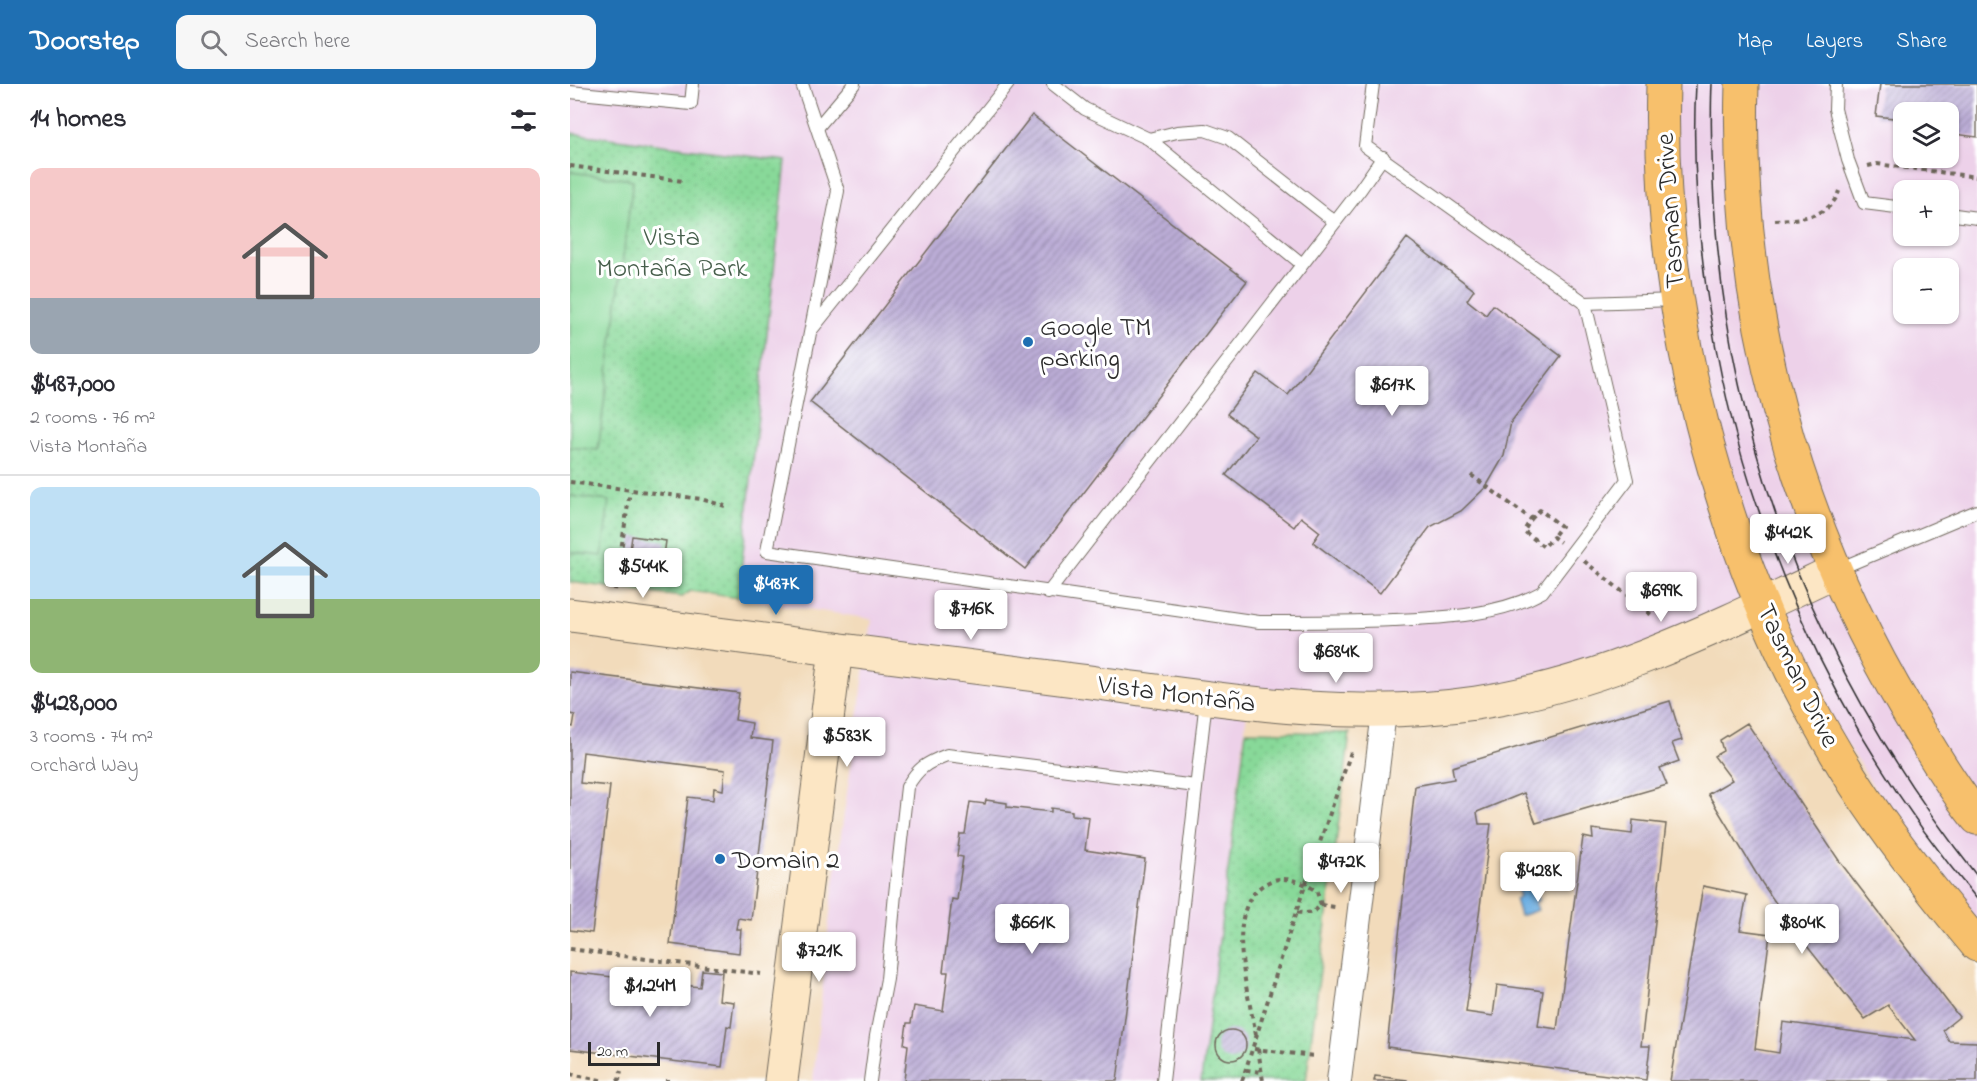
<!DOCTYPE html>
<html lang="en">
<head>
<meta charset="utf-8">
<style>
  :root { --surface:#fff; --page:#f7f7f7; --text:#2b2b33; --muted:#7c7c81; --line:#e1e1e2; --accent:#1f6fb2 }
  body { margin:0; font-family:"Indie Flower",sans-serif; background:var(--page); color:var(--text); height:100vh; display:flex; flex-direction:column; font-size:22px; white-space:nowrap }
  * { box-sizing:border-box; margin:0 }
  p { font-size:20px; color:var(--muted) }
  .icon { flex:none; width:33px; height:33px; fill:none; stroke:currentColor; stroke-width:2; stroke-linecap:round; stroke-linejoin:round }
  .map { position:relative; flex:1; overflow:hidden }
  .sheet { display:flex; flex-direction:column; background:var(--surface); width:570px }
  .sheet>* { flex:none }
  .tools { position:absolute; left:1323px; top:18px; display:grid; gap:12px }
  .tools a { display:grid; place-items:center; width:66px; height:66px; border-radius:12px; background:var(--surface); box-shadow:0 2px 4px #0004; font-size:30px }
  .scale { position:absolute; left:18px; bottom:15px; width:72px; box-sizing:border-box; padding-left:6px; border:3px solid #2b2b2b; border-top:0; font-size:16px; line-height:21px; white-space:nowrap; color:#2b2b2b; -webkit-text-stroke:4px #fff; paint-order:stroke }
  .price { position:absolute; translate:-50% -51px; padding:0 14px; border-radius:6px; background:#fff; color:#222; font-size:20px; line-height:39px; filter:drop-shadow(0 2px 3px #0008) }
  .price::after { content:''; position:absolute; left:50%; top:36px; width:18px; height:14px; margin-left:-9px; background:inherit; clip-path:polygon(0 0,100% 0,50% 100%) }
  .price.active { background:var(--accent); color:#fff }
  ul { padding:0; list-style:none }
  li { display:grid; align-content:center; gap:12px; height:318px; padding:0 30px }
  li+li { border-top:2px solid var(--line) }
  li span { display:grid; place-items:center; height:186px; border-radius:12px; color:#555 }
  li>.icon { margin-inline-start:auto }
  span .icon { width:108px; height:108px; fill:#fffc; stroke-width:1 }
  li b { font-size:26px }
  h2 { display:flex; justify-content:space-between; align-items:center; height:72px; padding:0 30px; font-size:26px }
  header { display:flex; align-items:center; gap:36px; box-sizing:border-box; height:84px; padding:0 30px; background:var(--accent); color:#fff }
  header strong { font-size:28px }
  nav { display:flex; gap:33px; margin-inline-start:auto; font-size:21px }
  .search { width:420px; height:54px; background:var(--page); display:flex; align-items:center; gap:15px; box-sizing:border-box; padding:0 21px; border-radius:12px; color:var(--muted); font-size:22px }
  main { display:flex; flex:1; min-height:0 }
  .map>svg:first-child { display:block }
  .built { fill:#edd1e9; fill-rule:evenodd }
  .park { fill:url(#park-dots); stroke:#5a8262; stroke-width:1.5 }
  .pitch { fill:#88d999; stroke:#5a8262; stroke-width:1.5 }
  .water { fill:#6dafe2; stroke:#4c6d86; stroke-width:1.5 }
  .building { fill:url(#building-hatch) }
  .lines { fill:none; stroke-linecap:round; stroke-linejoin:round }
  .lane-casing { stroke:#71695d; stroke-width:14 }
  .street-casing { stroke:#71695d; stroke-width:26 }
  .secondary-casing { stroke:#71695d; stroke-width:35 }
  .primary-casing { stroke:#71695d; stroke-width:35 }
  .path { stroke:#71695d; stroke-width:4; stroke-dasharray:4.5 4.5; stroke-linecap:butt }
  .lane { stroke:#fff; stroke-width:12 }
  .street { stroke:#fff; stroke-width:24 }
  .secondary { stroke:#fce6c4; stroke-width:33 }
  .primary { stroke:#f7c06c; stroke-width:33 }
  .tram { stroke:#2b2b2b; stroke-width:1.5 }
  .poi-dot { fill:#1f6fb2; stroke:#fff; stroke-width:2 }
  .labels { text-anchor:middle; stroke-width:6; stroke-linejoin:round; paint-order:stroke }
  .street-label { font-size:27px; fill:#2b2b2b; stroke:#fff }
  .park-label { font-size:27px; fill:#475f4c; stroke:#fff }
  .poi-label { font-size:27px; fill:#2b2b2b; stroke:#fff; text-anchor:start }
</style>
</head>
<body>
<header>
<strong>Doorstep</strong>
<div class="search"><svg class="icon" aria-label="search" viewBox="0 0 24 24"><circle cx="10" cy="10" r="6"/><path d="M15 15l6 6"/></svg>Search here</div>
<nav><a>Map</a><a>Layers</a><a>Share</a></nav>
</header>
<main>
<section class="sheet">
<h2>14 homes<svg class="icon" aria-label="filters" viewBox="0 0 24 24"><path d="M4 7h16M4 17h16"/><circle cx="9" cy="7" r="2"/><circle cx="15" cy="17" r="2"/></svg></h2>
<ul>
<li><span style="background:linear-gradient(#f6c9c9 70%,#9aa5b1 0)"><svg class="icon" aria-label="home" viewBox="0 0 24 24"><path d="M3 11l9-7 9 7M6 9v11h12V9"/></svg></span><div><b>$487,000</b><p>2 rooms · 76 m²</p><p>Vista Montaña</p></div></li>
<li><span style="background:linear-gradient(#bfe0f5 60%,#8fb573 0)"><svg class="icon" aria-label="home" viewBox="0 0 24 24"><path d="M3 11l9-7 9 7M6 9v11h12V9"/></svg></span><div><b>$428,000</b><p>3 rooms · 74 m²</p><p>Orchard Way</p></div></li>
</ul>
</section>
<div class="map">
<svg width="1407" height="997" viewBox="0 0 1407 997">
  <defs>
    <pattern id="park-dots" width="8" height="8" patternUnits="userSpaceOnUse" patternTransform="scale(1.5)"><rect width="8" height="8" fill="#88d999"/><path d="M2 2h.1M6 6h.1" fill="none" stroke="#76ba84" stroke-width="1.8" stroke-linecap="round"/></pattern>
    <pattern id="building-hatch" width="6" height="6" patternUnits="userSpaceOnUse" patternTransform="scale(1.5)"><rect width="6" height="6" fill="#bcadd7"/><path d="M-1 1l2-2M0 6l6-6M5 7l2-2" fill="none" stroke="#998daf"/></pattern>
  </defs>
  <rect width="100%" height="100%" fill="#fff"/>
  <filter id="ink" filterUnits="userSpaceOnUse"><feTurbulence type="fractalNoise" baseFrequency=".0167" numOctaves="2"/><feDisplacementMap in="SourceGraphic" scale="12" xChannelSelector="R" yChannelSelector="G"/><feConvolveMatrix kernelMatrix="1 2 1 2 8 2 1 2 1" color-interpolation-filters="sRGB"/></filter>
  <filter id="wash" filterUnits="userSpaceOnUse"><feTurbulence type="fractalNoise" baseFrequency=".008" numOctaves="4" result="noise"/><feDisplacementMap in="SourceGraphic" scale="24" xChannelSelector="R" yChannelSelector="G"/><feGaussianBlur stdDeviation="1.35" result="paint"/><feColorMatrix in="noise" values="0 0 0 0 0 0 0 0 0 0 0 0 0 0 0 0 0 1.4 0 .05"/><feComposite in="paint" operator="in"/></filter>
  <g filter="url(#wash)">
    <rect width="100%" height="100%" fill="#f2dbbb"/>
    <path class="built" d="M0,0H1407V859L1384,835L1193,522L927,616L678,620L631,997H243L261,820L302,535L168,514L216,78L0,49ZM1334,28H1378V74H1334ZM1334,106H1378V152H1334ZM1334,184H1378V230H1334Z"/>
    <g class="park">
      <polygon points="0,49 216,77 168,514 120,507 112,513 0,498"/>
      <polygon points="676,647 780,649 736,997 631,997"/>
    </g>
    <g class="pitch">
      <polygon points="0,88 63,96 28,366 0,363"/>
      <polygon points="0,412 39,417 32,472 0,468"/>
    </g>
    <polygon class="water" points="968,778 972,792 968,794 972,804 966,806 969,816 965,818 968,826 950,832 945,815 950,812 945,800 951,797 948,785"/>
    <g id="blocks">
      <g class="building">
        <polygon points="1310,0 1407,0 1407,53 1385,50 1386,42 1378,41 1378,28 1334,28 1334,42 1331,42 1332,35 1306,32"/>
        <polygon points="462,31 677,197 455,485 240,318"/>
        <polygon points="837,154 904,206 897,216 916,231 923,221 991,272 941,338 934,372 916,403 891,427 860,443 810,509 743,458 750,448 731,433 724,443 656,391 686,352 657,330 688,289 718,311"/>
        <polygon points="62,452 96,457 92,486 58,481"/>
        <polygon points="0,588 169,609 165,636 182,639 180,654 203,657 181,836 168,834 166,845 171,845 169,869 100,860 118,713 143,716 144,704 153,706 155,686 13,668 10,699 40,702 22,849 0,846 0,642 3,643 5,631 0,630"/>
        <polygon points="1100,617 1112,656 1102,659 1109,677 1090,684 1097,701 966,739 954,709 907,728 909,740 921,740 896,928 923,932 927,901 973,907 968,942 987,945 1013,753 1023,755 1022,745 1062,750 1063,736 1096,740 1071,962 1080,962 1076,996 817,963 845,702 884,695 882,683"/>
        <polygon points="1177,639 1270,778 1389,933 1373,946 1379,957 1407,958 1407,997 1100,997 1133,802 1177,811 1170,846 1200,850 1185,965 1209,969 1213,938 1345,956 1318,921 1295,935 1225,847 1192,799 1138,710 1162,696 1144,672 1153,667 1150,656"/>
        <polygon points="416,716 437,719 437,723 481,728 481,724 502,727 502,731 519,733 515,766 575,775 547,997 334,997 338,961 334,960 337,939 341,939 344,922 373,927 378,888 373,888 382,815 387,816 393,773 387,772 390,750 395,750 400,718 415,720"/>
        <polygon points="132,886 152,888 149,916 164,918 161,943 157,942 152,983 0,965 0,888 130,903"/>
        <circle cx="661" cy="961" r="15"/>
        <polygon points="805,992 837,996 837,997 804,997"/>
      </g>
    </g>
  </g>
  <g filter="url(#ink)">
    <use href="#blocks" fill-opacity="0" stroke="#71695d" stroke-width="1.5"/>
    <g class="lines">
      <g class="lane-casing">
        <g id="lane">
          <path d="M232,0L268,107L197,467L689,538C734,538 779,538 823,536C872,534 929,532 972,508L1057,396L1015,219"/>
          <polyline points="483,0 515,25 579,55 732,180"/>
          <polyline points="803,0 795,62 1015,219 1106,216"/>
          <polyline points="1266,0 1265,25 1278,76 1294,119 1334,124"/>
          <polyline points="0,8 121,20 123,0"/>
          <polyline points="247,44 284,0"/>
          <polyline points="579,55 607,48 635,46 658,54 765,138"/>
          <polyline points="1378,130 1407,134"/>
          <polyline points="243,244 438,0"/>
          <polyline points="1266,486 1407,427"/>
          <polyline points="478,509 790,106 813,73"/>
          <path d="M300,997L306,952L317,895L325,810L337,703C348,684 356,679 377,671L626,702"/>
          <polyline points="593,997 636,616"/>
        </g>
      </g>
      <g class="street-casing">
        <polyline id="street" points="769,997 814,628"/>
      </g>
      <g class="secondary-casing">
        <g id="secondary">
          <path d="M0,531C168,552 336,574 504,596C638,613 771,639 906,619C1034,600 1149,542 1265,487"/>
          <polyline points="211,997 266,565"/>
        </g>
      </g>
      <g class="primary-casing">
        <g id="primary">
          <path d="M1093,0C1086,236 1157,501 1285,700C1321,756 1364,810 1407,861"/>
          <path d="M1172,0C1165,224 1224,436 1338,628C1360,665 1381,701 1407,734"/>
        </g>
      </g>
      <g class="path">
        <polyline points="0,82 113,97"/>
        <polyline points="1298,82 1307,80 1407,93"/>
        <path d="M1205,136C1229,135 1260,134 1269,107"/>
        <polyline points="901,391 961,435 954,447 974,463 983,453 990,458"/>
        <polyline points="0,398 131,415 155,422"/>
        <polyline points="961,435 970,426 991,442 983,453"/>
        <polyline points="1014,477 1084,533"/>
        <polyline points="45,506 60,407"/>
        <polyline points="751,821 765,823"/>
        <polyline points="0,865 191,890"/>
        <path d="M686,951C679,910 648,814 704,796C716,792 737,799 747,808L751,821C743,830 737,830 726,828"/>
        <polyline points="684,965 744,972"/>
        <polyline points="688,965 693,997"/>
        <polyline points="676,986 692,988"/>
        <polyline points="0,990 35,997"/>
        <polyline points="97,995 97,997"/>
        <polyline points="47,997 49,996 51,987"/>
        <polyline points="672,997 726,828 781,668"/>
      </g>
      <use href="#lane" class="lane"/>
      <use href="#street" class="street"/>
      <use href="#secondary" class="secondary"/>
      <use href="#primary" class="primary"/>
      <g class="tram">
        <path d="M1126,0C1122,67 1127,136 1136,203C1167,428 1261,641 1407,815"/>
        <path d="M1142,0C1140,39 1142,79 1144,118C1159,371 1251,594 1407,792"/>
      </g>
    </g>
  </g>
  <g class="poi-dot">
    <circle cx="458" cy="258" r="6"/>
    <circle cx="150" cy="775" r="6"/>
  </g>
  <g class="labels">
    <g class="street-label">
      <text transform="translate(1099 127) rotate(-94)" y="9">Tasman Drive</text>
      <text transform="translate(1229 591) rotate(64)" y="9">Tasman Drive</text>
      <text transform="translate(607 609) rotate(7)" y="9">Vista Montaña</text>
    </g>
    <g class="park-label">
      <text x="102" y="161">Vista<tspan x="102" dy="31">Montaña Park</tspan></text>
    </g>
    <g class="poi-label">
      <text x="470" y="251">Google TM<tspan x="470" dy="31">parking</tspan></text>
      <text x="162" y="784">Domain 2</text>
    </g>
  </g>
</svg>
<div class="tools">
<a><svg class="icon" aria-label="layers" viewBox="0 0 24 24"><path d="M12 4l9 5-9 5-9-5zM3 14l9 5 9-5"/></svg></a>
<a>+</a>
<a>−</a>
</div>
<div class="scale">20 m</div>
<b class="price" style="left:822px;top:333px">$617K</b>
<b class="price" style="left:1218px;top:481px">$442K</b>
<b class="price" style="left:73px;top:515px">$544K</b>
<b class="price active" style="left:206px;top:532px">$487K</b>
<b class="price" style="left:1091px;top:539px">$699K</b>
<b class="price" style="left:401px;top:557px">$716K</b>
<b class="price" style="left:766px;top:600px">$684K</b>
<b class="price" style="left:277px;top:684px">$583K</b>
<b class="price" style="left:771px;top:810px">$472K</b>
<b class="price" style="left:968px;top:819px">$428K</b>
<b class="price" style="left:462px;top:871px">$661K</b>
<b class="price" style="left:1232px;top:871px">$804K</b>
<b class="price" style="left:249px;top:899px">$721K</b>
<b class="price" style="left:80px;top:934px">$1.24M</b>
</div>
</main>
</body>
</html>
